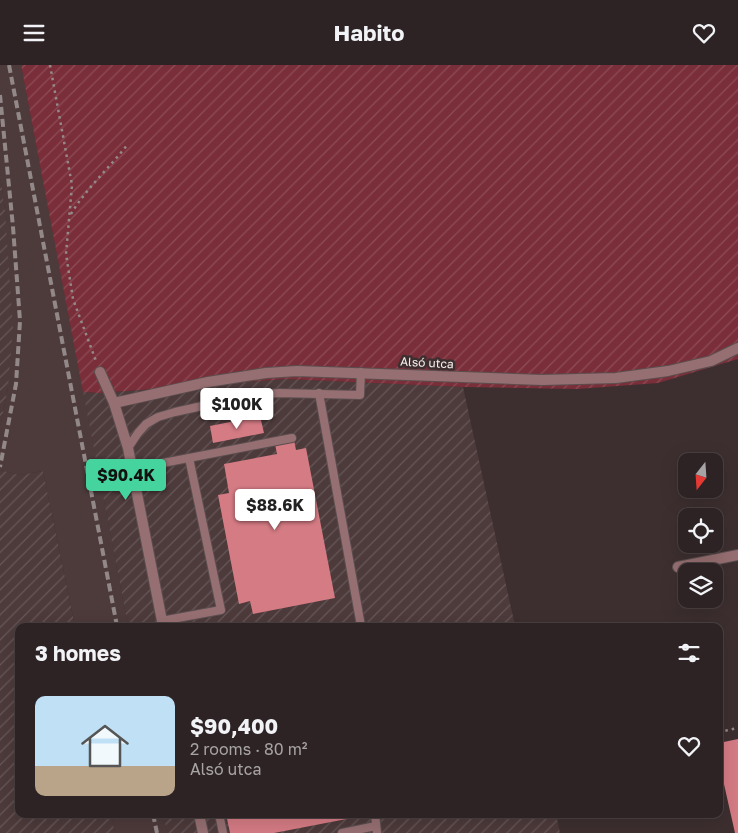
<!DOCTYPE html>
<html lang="en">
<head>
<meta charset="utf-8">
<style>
  :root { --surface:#2e2324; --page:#362b2c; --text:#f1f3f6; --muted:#a7a4a6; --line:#494041; --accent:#46d49e }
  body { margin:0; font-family:"Golos Text",sans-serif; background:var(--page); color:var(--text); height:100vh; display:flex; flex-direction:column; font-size:19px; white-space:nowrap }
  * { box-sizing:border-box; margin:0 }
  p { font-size:16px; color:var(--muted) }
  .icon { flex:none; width:28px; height:28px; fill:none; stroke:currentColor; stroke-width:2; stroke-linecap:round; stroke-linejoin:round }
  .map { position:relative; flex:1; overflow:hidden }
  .details { position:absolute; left:15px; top:558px; width:708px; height:195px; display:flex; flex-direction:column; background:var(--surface); border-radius:10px; box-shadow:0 5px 20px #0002,0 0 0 1px var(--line) }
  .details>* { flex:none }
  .needle { width:32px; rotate:197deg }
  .fabs { position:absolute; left:678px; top:388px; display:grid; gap:10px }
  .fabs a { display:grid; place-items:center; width:45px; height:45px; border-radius:10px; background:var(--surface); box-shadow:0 5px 20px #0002,0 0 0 1px var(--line); font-size:25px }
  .price { position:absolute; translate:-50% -42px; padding:0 11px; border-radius:5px; background:#fff; color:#222; font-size:16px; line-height:32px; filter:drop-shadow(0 1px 2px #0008) }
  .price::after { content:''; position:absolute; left:50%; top:30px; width:15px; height:11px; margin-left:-8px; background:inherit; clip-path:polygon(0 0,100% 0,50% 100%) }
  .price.current { background:var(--accent); color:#111 }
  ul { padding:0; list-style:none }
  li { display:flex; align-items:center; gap:15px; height:125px; padding:0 20px }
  li span { display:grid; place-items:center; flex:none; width:140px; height:100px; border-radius:10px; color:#555 }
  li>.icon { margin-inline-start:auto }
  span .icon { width:60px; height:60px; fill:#fffc; stroke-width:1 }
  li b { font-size:21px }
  h2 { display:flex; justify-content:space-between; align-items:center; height:60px; padding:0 20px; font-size:21px }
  header { display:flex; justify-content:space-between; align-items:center; height:65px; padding:0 20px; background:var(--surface); font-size:22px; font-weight:700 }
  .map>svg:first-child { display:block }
  .built { fill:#4d3a3b }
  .industrial { fill:url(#industrial-furrows) }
  .garden { fill:url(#garden-furrows) }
  .building { fill:#d57b84 }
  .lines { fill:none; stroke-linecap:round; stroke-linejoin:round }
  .lane-casing { stroke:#5b4e4e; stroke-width:10 }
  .street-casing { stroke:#5b4e4e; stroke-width:12 }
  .path { stroke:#958a8a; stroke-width:2.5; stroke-dasharray:2.5 4; stroke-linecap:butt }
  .lane { stroke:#966f72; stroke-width:8 }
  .street { stroke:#966f72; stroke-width:10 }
  .rail { stroke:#938888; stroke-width:4; stroke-dasharray:8 4; stroke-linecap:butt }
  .labels { text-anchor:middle; stroke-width:5; stroke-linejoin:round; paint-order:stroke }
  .street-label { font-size:12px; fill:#f7eeee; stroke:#3d2f30 }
</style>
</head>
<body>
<header><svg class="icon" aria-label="menu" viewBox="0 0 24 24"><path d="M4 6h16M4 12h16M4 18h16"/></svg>Habito<svg class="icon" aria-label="heart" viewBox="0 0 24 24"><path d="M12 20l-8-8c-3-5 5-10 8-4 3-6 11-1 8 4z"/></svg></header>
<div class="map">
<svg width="738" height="768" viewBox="0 0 738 768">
  <defs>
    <pattern id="industrial-furrows" width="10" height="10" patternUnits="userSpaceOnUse" patternTransform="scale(1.25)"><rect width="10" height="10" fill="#4d3a3b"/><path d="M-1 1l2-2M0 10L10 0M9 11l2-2" fill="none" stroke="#675758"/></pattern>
    <pattern id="garden-furrows" width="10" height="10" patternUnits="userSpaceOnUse" patternTransform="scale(1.25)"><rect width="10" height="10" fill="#7a2e39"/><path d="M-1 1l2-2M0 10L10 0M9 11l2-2" fill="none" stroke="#8e4d56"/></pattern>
  </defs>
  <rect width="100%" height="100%" fill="#3d2f30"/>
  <g class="built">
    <polygon points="0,0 21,0 128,561 75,561 43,406 20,410 0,405 0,363 8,322 5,146 0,110"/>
    <polygon points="111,749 163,749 167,768 115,768"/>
  </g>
  <g class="industrial">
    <polygon points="0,110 5,146 13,262 8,322 0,363"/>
    <polygon points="286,314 463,322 515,561 128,561 83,327 100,328"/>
    <polygon points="0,405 20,410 43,406 75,561 19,561 19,749 111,749 115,768 0,768"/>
    <polygon points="163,749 556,749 560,768 167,768"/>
  </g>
  <polygon class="garden" points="21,0 738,0 738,294 658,318 577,324 463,322 286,314 100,328 83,327"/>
  <g class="building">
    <polygon points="260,351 264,368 213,378 210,361"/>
    <polygon points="294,375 296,385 306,383 335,533 253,549 250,536 239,539 218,430 229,428 224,399 277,389 275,379"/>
    <polygon points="738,674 738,768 735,768 719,697 719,678"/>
    <polygon points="226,749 362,749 362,751 274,768 230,768"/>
  </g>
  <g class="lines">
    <g class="lane-casing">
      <g id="lane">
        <polyline points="319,328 361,561"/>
        <polyline points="128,383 138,368 146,359 158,352 175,347 252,330 279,328 360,330 361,307"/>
        <polyline points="132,404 292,373"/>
        <polyline points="161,556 221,545 189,393"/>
        <polyline points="219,749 223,768"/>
        <polyline points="375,749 377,768"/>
        <polyline points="342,768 376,761"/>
      </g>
    </g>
    <g class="street-casing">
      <g id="street">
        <polyline points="100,307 114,338 128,383 163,561"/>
        <polyline points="114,338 208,317 266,308 297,306 542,315 616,313 668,306 711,296 738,283"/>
        <polyline points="678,502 738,490"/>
        <polyline points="199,749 203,768"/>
      </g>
    </g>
    <g class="path">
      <polyline points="50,0 72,120 66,189 73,234 96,296"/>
      <path d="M71,149C85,125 110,102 128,79"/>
      <polyline points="719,667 738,663"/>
    </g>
    <use href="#lane" class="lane"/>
    <use href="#street" class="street"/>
    <g class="rail">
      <polyline points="9,0 117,561"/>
      <polyline points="0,30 13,162 20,256 16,319 0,402"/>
      <polyline points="153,749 157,768"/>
    </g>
  </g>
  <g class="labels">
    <g class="street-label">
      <text transform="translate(427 298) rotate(3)" y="4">Alsó utca</text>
    </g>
  </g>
</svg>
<div class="fabs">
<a><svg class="needle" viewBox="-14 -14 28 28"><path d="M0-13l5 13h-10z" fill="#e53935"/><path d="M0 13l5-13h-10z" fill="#a7a4a6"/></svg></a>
<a><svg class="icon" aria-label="locate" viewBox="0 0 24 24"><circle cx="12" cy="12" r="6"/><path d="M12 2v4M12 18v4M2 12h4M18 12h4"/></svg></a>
<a><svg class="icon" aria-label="layers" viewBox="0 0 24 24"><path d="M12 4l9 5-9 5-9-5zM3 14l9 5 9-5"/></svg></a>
</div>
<b class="price" style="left:237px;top:365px">$100K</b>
<b class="price current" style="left:126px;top:436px">$90.4K</b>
<b class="price" style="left:275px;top:466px">$88.6K</b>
<section class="details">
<h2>3 homes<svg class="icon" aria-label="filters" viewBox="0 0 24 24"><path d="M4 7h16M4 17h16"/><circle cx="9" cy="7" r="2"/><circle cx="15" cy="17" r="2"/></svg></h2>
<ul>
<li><span style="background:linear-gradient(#bfe0f5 70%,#b9a48a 0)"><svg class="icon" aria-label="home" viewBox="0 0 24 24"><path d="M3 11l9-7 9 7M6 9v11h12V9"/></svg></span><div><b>$90,400</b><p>2 rooms · 80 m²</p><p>Alsó utca</p></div><svg class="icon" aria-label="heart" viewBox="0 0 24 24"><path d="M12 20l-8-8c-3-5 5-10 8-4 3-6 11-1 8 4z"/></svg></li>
</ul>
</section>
</div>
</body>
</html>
